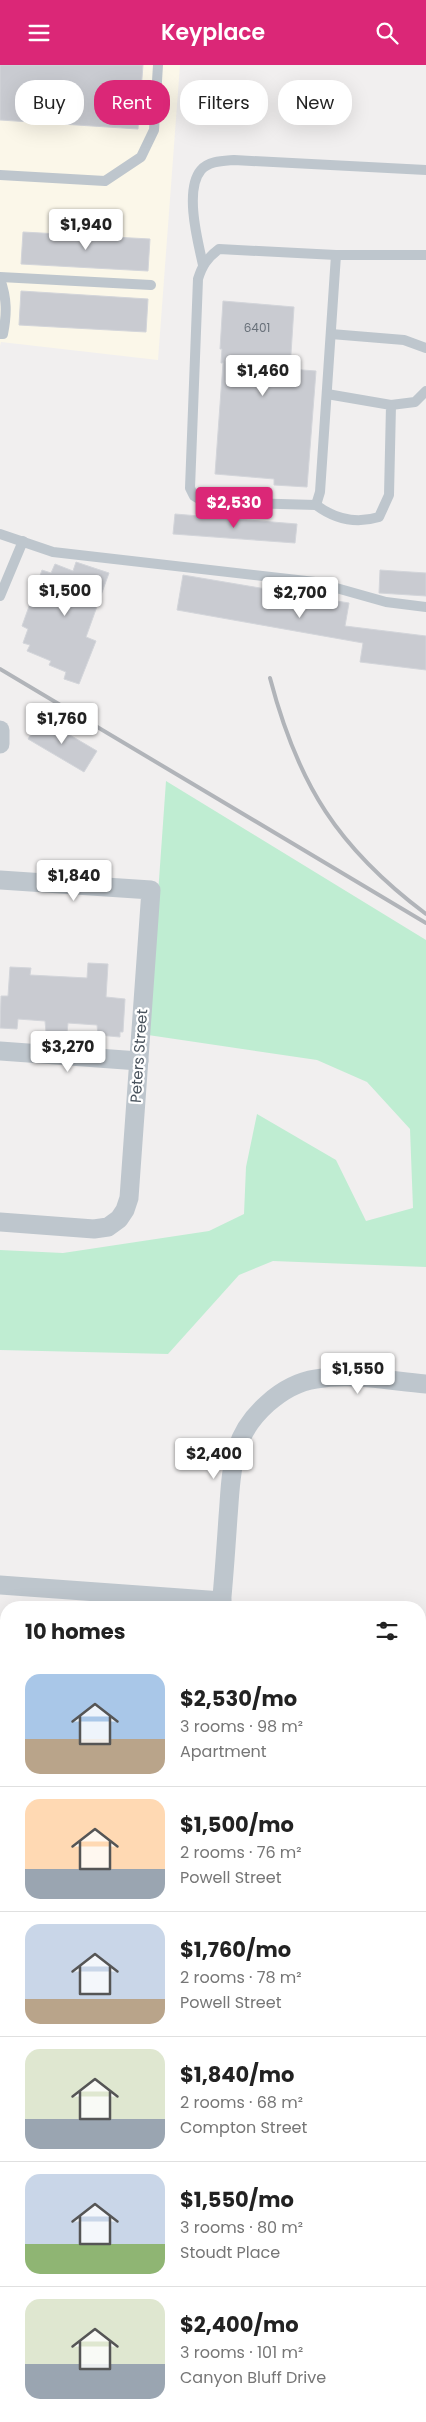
<!DOCTYPE html>
<html lang="en">
<head>
<meta charset="utf-8">
<style>
  :root { --surface:#fff; --page:#f6f6f6; --text:#222; --muted:#767676; --line:#e0e0e0; --accent:#db2777 }
  body { margin:0; font-family:Poppins,sans-serif; background:var(--page); color:var(--text); height:100vh; display:flex; flex-direction:column; font-size:19px; white-space:nowrap }
  * { box-sizing:border-box; margin:0 }
  p { font-size:16px; color:var(--muted) }
  .icon { flex:none; width:28px; height:28px; fill:none; stroke:currentColor; stroke-width:2; stroke-linecap:round; stroke-linejoin:round }
  .map { position:relative; flex:1; overflow:hidden }
  .drawer { position:absolute; left:0px; top:1536px; width:426px; height:821px; display:flex; flex-direction:column; background:var(--surface); border-radius:20px 20px 0 0; box-shadow:0 5px 20px #0002 }
  .drawer>* { flex:none }
  .hud { position:absolute; left:15px; top:15px; width:396px; height:45px; display:flex; gap:10px }
  .price { position:absolute; translate:-50% -42px; padding:0 11px; border-radius:5px; background:#fff; color:#222; font-size:16px; line-height:32px; filter:drop-shadow(0 1px 2px #0008) }
  .price::after { content:''; position:absolute; left:50%; top:30px; width:15px; height:11px; margin-left:-8px; background:inherit; clip-path:polygon(0 0,100% 0,50% 100%) }
  .price.selected { background:var(--accent); color:#fff }
  ul { padding:0; list-style:none }
  li { display:flex; align-items:center; gap:15px; height:125px; padding:0 25px }
  li+li { border-top:1px solid var(--line) }
  li span { display:grid; place-items:center; flex:none; width:140px; height:100px; border-radius:15px; color:#555 }
  li>.icon { margin-inline-start:auto }
  span .icon { width:60px; height:60px; fill:#fffc; stroke-width:1 }
  li b { font-size:21px }
  h2 { display:flex; justify-content:space-between; align-items:center; height:60px; padding:0 25px; font-size:21px }
  .tag { padding:0 18px; border-radius:20px; background:var(--surface); box-shadow:0 5px 20px #0002; font-size:18px; line-height:45px }
  .tag.selected { background:var(--accent); color:#fff }
  header { display:flex; justify-content:space-between; align-items:center; height:65px; padding:0 25px; background:var(--accent); color:#fff; font-size:22px; font-weight:600 }
  .map>svg:first-child { display:block }
  .commercial { fill:#fbf7e9 }
  .green { fill:#bfedd2 }
  .building { fill:#c9cbd1; stroke:#d3d5da }
  .lines { fill:none; stroke-linecap:round; stroke-linejoin:round }
  .service { stroke:#bec6cd; stroke-width:10 }
  .minor { stroke:#bec6cd; stroke-width:19 }
  .primary { stroke:#b0bdcd; stroke-width:28 }
  .rail { stroke:#b1b4b9; stroke-width:4 }
  .labels { text-anchor:middle; stroke-width:4.5; stroke-linejoin:round; paint-order:stroke }
  .number-label { font-size:12px; fill:#687079 }
  .street-label { font-size:15px; fill:#48525c; stroke:#fff }
</style>
</head>
<body>
<header><svg class="icon" aria-label="menu" viewBox="0 0 24 24"><path d="M4 6h16M4 12h16M4 18h16"/></svg>Keyplace<svg class="icon" aria-label="search" viewBox="0 0 24 24"><circle cx="10" cy="10" r="6"/><path d="M15 15l6 6"/></svg></header>
<div class="map">
<svg width="426" height="2357" viewBox="0 0 426 2357">
  <rect width="100%" height="100%" fill="#f1efef"/>
  <polygon class="commercial" points="0,0 180,0 158,295 1,277 0,281"/>
  <polygon class="green" points="166,716 426,875 426,1202 273,1196 239,1210 168,1289 0,1285 0,1185 63,1188 209,1166 244,1149 246,1102 257,1049 336,1095 366,1156 413,1143 410,1064 367,1017 317,995 148,970"/>
  <g class="building">
    <polygon points="0,0 143,0 138,64 0,55"/>
    <polygon points="23,167 150,174 148,206 21,199"/>
    <polygon points="21,226 148,234 146,267 19,260"/>
    <polygon points="223,236 294,242 290,304 316,306 307,422 274,420 274,414 215,409 223,298 221,298 222,284 220,284"/>
    <polygon points="175,449 297,459 295,478 173,469"/>
    <polygon points="76,497 109,508 86,572 96,576 79,619 64,614 66,607 49,600 51,596 27,586 30,580 23,578 28,564 22,561 42,505 51,508 55,499 73,506"/>
    <polygon points="380,505 426,508 426,531 379,528"/>
    <polygon points="183,510 349,538 345,561 426,571 426,605 360,597 363,578 177,545"/>
    <polygon points="41,653 97,686 84,707 28,674"/>
    <polygon points="88,898 108,899 106,932 125,934 123,967 120,967 120,972 98,970 97,960 68,958 67,968 46,967 45,956 18,954 17,964 0,963 1,931 8,931 10,902 31,903 30,910 87,913"/>
  </g>
  <g class="lines">
    <g class="service">
      <polyline points="0,110 105,116 141,92 154,65 158,0"/>
      <path d="M336,190L320,427L316,440L204,437L194,431L190,423L198,214C202,201 207,193 219,184L336,190H426"/>
      <path d="M203,200C198,177 184,125 201,105C209,96 222,96 234,95L426,105"/>
      <polyline points="0,212 151,220"/>
      <path d="M0,214C7,233 7,249 3,269H0"/>
      <polyline points="331,269 404,275 426,283"/>
      <polyline points="391,340 415,337 426,326"/>
      <path d="M316,440C336,455 356,459 379,452L389,430L391,340L327,329"/>
      <polyline points="0,469 53,487 315,517 386,537 426,542"/>
      <polyline points="0,531 23,476"/>
    </g>
    <g class="minor">
      <polyline points="0,665 0,679"/>
      <polyline points="0,815 151,825 129,1133 125,1145 119,1154 108,1162 94,1164 0,1157"/>
      <polyline points="0,986 139,996"/>
      <polyline points="0,1520 222,1536"/>
      <path d="M221,1542C224,1512 226,1482 228,1452C230,1429 230,1406 237,1384C247,1351 282,1319 316,1314C352,1308 390,1316 426,1319"/>
      <polyline points="0,1759 6,1760"/>
      <polyline points="420,2031 426,2031"/>
      <polyline points="0,2052 6,2053"/>
      <polyline points="420,2341 426,2332"/>
    </g>
    <g class="primary">
      <polyline points="0,2240 6,2240"/>
      <polyline points="408,2351 416,2357"/>
    </g>
    <g class="rail">
      <polyline points="0,604 426,858"/>
      <path d="M270,613C298,720 338,783 426,849"/>
    </g>
  </g>
  <g class="labels">
    <g class="number-label">
      <text x="257" y="267">6401</text>
    </g>
    <g class="street-label">
      <text transform="translate(139 991) rotate(-86)" y="5">Peters Street</text>
    </g>
  </g>
</svg>
<b class="price" style="left:86px;top:186px">$1,940</b>
<b class="price" style="left:263px;top:332px">$1,460</b>
<b class="price selected" style="left:234px;top:464px">$2,530</b>
<b class="price" style="left:65px;top:552px">$1,500</b>
<b class="price" style="left:300px;top:554px">$2,700</b>
<b class="price" style="left:62px;top:680px">$1,760</b>
<b class="price" style="left:74px;top:837px">$1,840</b>
<b class="price" style="left:68px;top:1008px">$3,270</b>
<b class="price" style="left:358px;top:1330px">$1,550</b>
<b class="price" style="left:214px;top:1415px">$2,400</b>
<div class="hud">
<a class="tag">Buy</a>
<a class="tag selected">Rent</a>
<a class="tag">Filters</a>
<a class="tag">New</a>
</div>
<section class="drawer">
<h2>10 homes<svg class="icon" aria-label="filters" viewBox="0 0 24 24"><path d="M4 7h16M4 17h16"/><circle cx="9" cy="7" r="2"/><circle cx="15" cy="17" r="2"/></svg></h2>
<ul>
<li><span style="background:linear-gradient(#a9c7e8 65%,#b9a48a 0)"><svg class="icon" aria-label="home" viewBox="0 0 24 24"><path d="M3 11l9-7 9 7M6 9v11h12V9"/></svg></span><div><b>$2,530/mo</b><p>3 rooms · 98 m²</p><p>Apartment</p></div></li>
<li><span style="background:linear-gradient(#ffd9b3 70%,#9aa5b1 0)"><svg class="icon" aria-label="home" viewBox="0 0 24 24"><path d="M3 11l9-7 9 7M6 9v11h12V9"/></svg></span><div><b>$1,500/mo</b><p>2 rooms · 76 m²</p><p>Powell Street</p></div></li>
<li><span style="background:linear-gradient(#c9d6e8 75%,#b9a48a 0)"><svg class="icon" aria-label="home" viewBox="0 0 24 24"><path d="M3 11l9-7 9 7M6 9v11h12V9"/></svg></span><div><b>$1,760/mo</b><p>2 rooms · 78 m²</p><p>Powell Street</p></div></li>
<li><span style="background:linear-gradient(#dfe7d0 70%,#9aa5b1 0)"><svg class="icon" aria-label="home" viewBox="0 0 24 24"><path d="M3 11l9-7 9 7M6 9v11h12V9"/></svg></span><div><b>$1,840/mo</b><p>2 rooms · 68 m²</p><p>Compton Street</p></div></li>
<li><span style="background:linear-gradient(#c9d6e8 70%,#8fb573 0)"><svg class="icon" aria-label="home" viewBox="0 0 24 24"><path d="M3 11l9-7 9 7M6 9v11h12V9"/></svg></span><div><b>$1,550/mo</b><p>3 rooms · 80 m²</p><p>Stoudt Place</p></div></li>
<li><span style="background:linear-gradient(#dfe7d0 65%,#9aa5b1 0)"><svg class="icon" aria-label="home" viewBox="0 0 24 24"><path d="M3 11l9-7 9 7M6 9v11h12V9"/></svg></span><div><b>$2,400/mo</b><p>3 rooms · 101 m²</p><p>Canyon Bluff Drive</p></div></li>
</ul>
</section>
</div>
</body>
</html>
